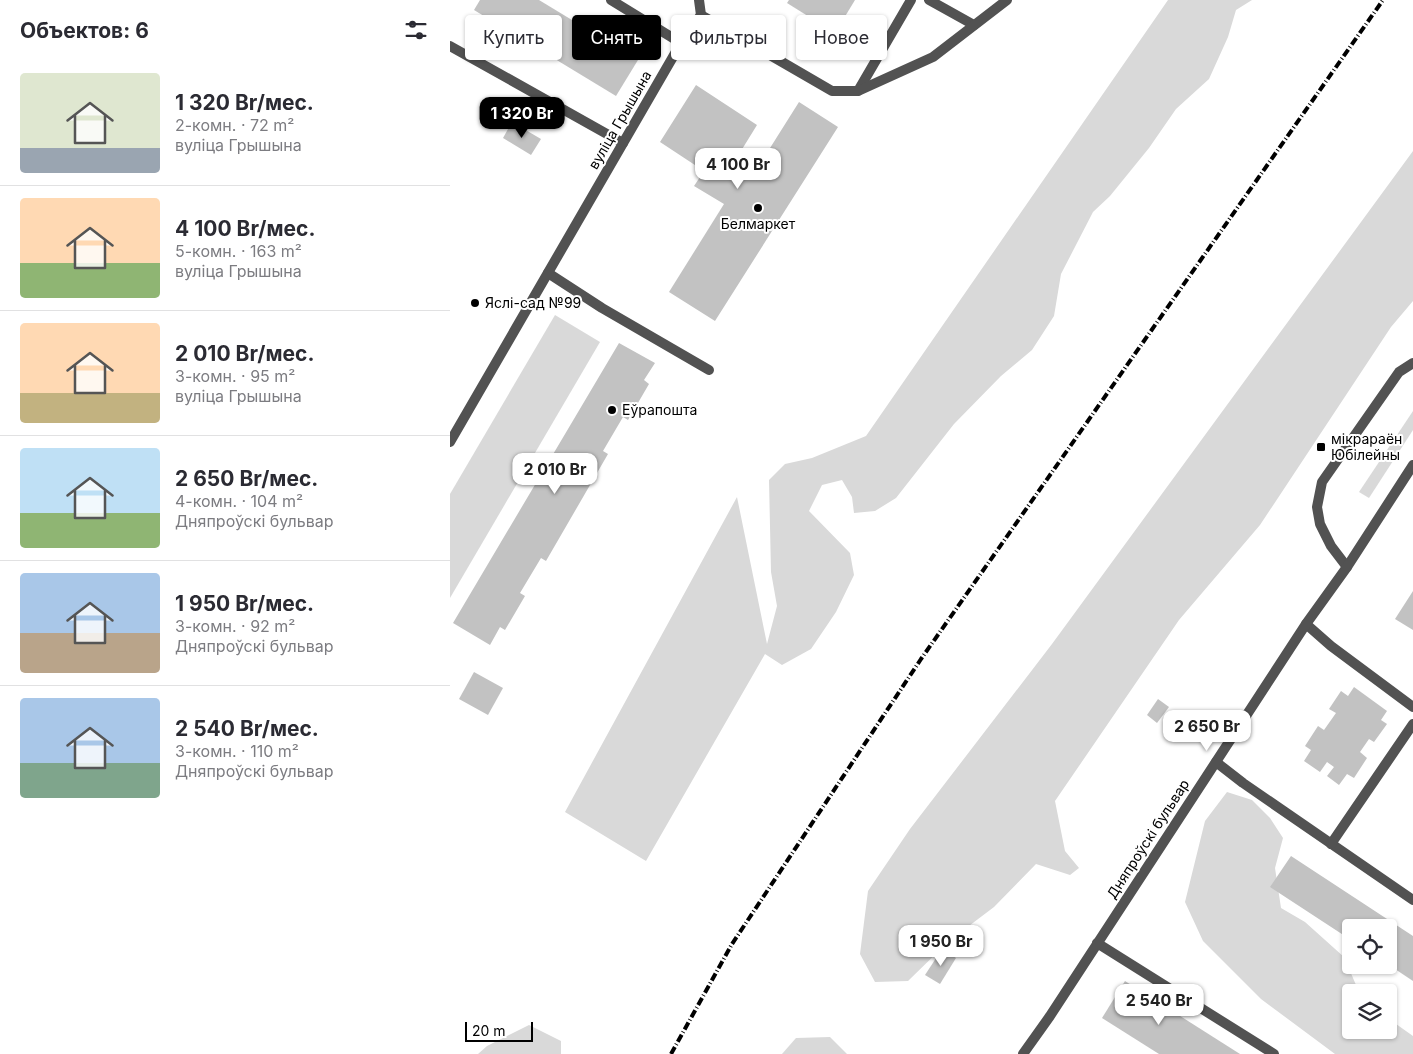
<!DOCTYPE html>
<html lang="ru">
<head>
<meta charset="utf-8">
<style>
  :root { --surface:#fff; --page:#f7f7f7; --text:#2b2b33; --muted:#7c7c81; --line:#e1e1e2; --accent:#000 }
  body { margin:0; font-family:Inter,sans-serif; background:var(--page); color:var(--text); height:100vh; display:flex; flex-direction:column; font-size:19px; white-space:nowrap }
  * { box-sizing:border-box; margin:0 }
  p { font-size:16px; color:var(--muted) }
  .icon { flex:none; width:28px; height:28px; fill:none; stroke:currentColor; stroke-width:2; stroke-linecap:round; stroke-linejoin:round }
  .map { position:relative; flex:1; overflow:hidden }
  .sheet { display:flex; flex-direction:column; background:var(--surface); width:450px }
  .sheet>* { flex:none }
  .top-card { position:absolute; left:15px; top:15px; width:475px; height:45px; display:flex; gap:10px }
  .controls { position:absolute; left:892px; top:919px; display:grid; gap:10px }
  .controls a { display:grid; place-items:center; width:55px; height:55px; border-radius:5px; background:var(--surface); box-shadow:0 1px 4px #0004; font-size:25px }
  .scale { position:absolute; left:15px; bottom:12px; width:68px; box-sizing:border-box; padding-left:5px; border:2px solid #000; border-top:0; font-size:14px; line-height:18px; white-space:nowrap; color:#000; -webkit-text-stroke:4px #fff; paint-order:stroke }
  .price { position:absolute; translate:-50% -42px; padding:0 11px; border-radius:10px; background:#fff; color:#222; font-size:16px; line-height:32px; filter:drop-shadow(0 1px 2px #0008) }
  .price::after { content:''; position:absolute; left:50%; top:30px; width:15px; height:11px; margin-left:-8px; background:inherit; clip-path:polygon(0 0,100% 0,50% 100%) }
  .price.active { background:var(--accent); color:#fff }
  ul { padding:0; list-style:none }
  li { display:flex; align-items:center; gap:15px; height:125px; padding:0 20px }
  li+li { border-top:1px solid var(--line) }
  li span { display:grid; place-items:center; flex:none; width:140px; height:100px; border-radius:5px; color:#555 }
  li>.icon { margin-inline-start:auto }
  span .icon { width:60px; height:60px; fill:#fffc; stroke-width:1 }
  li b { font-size:21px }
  h2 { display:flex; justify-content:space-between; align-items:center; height:60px; padding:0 20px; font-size:21px }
  .tag { padding:0 18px; border-radius:5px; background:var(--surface); box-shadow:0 1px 4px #0004; font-size:18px; line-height:45px }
  .tag.active { background:var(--accent); color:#fff }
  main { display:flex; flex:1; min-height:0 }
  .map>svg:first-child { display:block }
  .green { fill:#d9d9d9 }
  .building { fill:#c2c2c2 }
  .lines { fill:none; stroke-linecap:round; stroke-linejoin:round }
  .service { stroke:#525252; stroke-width:10 }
  .minor { stroke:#525252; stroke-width:10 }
  .rail { stroke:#000; stroke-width:4; stroke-dasharray:8 2.5 1 2.5; stroke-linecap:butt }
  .poi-dot { fill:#000; stroke:#fff; stroke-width:2 }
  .labels { text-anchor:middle; stroke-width:4; stroke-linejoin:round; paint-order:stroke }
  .street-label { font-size:14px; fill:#000; stroke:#fff }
  .poi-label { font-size:14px; fill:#000; stroke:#fff; text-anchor:start }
</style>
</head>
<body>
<main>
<section class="sheet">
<h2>Объектов: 6<svg class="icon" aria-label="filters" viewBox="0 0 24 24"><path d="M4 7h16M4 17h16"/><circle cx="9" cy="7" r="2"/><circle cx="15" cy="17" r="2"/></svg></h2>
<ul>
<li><span style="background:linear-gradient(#dfe7d0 75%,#9aa5b1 0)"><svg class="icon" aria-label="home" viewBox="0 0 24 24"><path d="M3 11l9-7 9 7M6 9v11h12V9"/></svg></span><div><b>1 320 Br/мес.</b><p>2-комн. · 72 m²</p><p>вуліца Грышына</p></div></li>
<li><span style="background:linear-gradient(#ffd9b3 65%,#8fb573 0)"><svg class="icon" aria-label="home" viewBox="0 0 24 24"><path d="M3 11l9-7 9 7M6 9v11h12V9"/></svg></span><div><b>4 100 Br/мес.</b><p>5-комн. · 163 m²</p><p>вуліца Грышына</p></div></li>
<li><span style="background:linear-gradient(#ffd9b3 70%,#c2b280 0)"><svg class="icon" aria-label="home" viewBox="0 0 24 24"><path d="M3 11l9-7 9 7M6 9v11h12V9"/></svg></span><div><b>2 010 Br/мес.</b><p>3-комн. · 95 m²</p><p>вуліца Грышына</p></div></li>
<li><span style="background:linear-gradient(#bfe0f5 65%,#8fb573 0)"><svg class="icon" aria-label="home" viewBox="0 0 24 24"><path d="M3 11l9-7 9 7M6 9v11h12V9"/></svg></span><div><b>2 650 Br/мес.</b><p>4-комн. · 104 m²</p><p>Дняпроўскі бульвар</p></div></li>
<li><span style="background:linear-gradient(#a9c7e8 60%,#b9a48a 0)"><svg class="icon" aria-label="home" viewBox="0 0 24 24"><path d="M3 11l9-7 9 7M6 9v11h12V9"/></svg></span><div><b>1 950 Br/мес.</b><p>3-комн. · 92 m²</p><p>Дняпроўскі бульвар</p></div></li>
<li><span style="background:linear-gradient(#a9c7e8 65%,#7fa58c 0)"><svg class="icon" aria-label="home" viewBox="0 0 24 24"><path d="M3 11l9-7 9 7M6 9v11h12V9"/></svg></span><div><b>2 540 Br/мес.</b><p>3-комн. · 110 m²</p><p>Дняпроўскі бульвар</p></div></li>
</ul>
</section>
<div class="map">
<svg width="963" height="1054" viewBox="0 0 963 1054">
  <rect width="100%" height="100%" fill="#fff"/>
  <g class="green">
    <polygon points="718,0 802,0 786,10 778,37 759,79 726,109 699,148 660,196 643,212 611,274 604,316 582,350 551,376 504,424 446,498 425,511 404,513 402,497 392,480 372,485 359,511 400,553 404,575 386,612 361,649 332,665 315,654 196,861 115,812 287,497 317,644 327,606 321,572 319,480 335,464 362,458 416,436"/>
    <polygon points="963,151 963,301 941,327 810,525 729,620 605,801 615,851 629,868 620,875 586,864 544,907 499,941 458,981 425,982 410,954 418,891 460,829 602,644"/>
    <polygon points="105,315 150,342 0,598 0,494"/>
    <polygon points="963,411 963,430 919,498 909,492"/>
    <polygon points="777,792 802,800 820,818 833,838 825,868 831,908 855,922 894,957 909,992 901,992 901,1030 939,1030 939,1019 963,1036 963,1054 885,1054 811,999 753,941 735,902 755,821"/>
    <polygon points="79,1025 111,1041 111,1054 28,1054 37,1046"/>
    <polygon points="380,1037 397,1054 332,1054 346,1038"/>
  </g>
  <g class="building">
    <polygon points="30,0 89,0 188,60 166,96 24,10"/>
    <polygon points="339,0 405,0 385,33 337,3"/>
    <polygon points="246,85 307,125 286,159 305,172 349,102 388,127 265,321 219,292 274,204 244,186 254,171 210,142"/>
    <polygon points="62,122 91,139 81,155 53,138"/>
    <polygon points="169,343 205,363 194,380 199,384 178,420 173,417 153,451 158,454 96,561 91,558 70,593 75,596 55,630 50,627 40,645 3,623"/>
    <polygon points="963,591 963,630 945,619"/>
    <polygon points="24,672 53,688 38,715 9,699"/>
    <polygon points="904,687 937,711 931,720 937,724 924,742 919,739 910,752 917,758 904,778 897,774 889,785 877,776 884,767 877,762 870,772 854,761 861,750 855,746 868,726 874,730 886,713 879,709 891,691 898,696"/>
    <polygon points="708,699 719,707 707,723 697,715"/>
    <polygon points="841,856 963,936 963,981 939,965 939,928 901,928 901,940 820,887"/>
    <polygon points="492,949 506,958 490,984 475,975"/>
    <polygon points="675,981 790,1054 709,1054 652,1018"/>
  </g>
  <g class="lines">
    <g class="service">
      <polyline points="161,0 231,43"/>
      <polyline points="249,0 251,15"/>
      <polyline points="479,0 524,25"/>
      <polyline points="0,46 173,143"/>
      <polyline points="408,91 461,0"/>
      <polyline points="98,273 152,308 259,370"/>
      <polyline points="897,567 881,546 870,524 867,507 872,482 949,372 963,363"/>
      <polyline points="856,624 881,646 963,707"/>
      <polyline points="766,762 793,783 963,900"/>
      <polyline points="881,844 963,724"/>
      <polyline points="647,943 824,1054"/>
    </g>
    <g class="minor">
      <polyline points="0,442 231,43 251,15 382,91 408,91 483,57 557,0"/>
      <polyline points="573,1054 600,1016 856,624 897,567 963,465"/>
    </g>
    <polyline class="rail" points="221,1054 282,944 471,659 933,0"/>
  </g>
  <g class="poi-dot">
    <circle cx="308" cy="208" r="5"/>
    <circle cx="25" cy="303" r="5"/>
    <circle cx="162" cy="410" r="5"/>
    <rect x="866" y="442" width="10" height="10" rx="2.5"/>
  </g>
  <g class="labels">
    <g class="street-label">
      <text transform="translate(170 120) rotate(-60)" y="5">вуліца Грышына</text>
      <text transform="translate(698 839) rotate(-57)" y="5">Дняпроўскі бульвар</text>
    </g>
    <g class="poi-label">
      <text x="308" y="229" text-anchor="middle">Белмаркет</text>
      <text x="35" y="308">Яслі-сад №99</text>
      <text x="172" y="415">Еўрапошта</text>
      <text x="881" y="444">мікрараён<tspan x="881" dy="16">Юбілейны</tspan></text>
    </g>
  </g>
</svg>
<div class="controls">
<a><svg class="icon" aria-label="locate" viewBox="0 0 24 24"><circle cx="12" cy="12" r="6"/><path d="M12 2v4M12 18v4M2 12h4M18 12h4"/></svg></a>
<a><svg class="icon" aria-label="layers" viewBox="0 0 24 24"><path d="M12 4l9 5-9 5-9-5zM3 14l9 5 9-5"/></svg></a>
</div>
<div class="scale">20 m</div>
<b class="price active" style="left:72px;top:139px">1 320 Br</b>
<b class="price" style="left:288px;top:190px">4 100 Br</b>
<b class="price" style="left:105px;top:495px">2 010 Br</b>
<b class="price" style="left:757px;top:752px">2 650 Br</b>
<b class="price" style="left:491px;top:967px">1 950 Br</b>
<b class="price" style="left:709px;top:1026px">2 540 Br</b>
<div class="top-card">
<a class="tag">Купить</a>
<a class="tag active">Снять</a>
<a class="tag">Фильтры</a>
<a class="tag">Новое</a>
</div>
</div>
</main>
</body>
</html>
